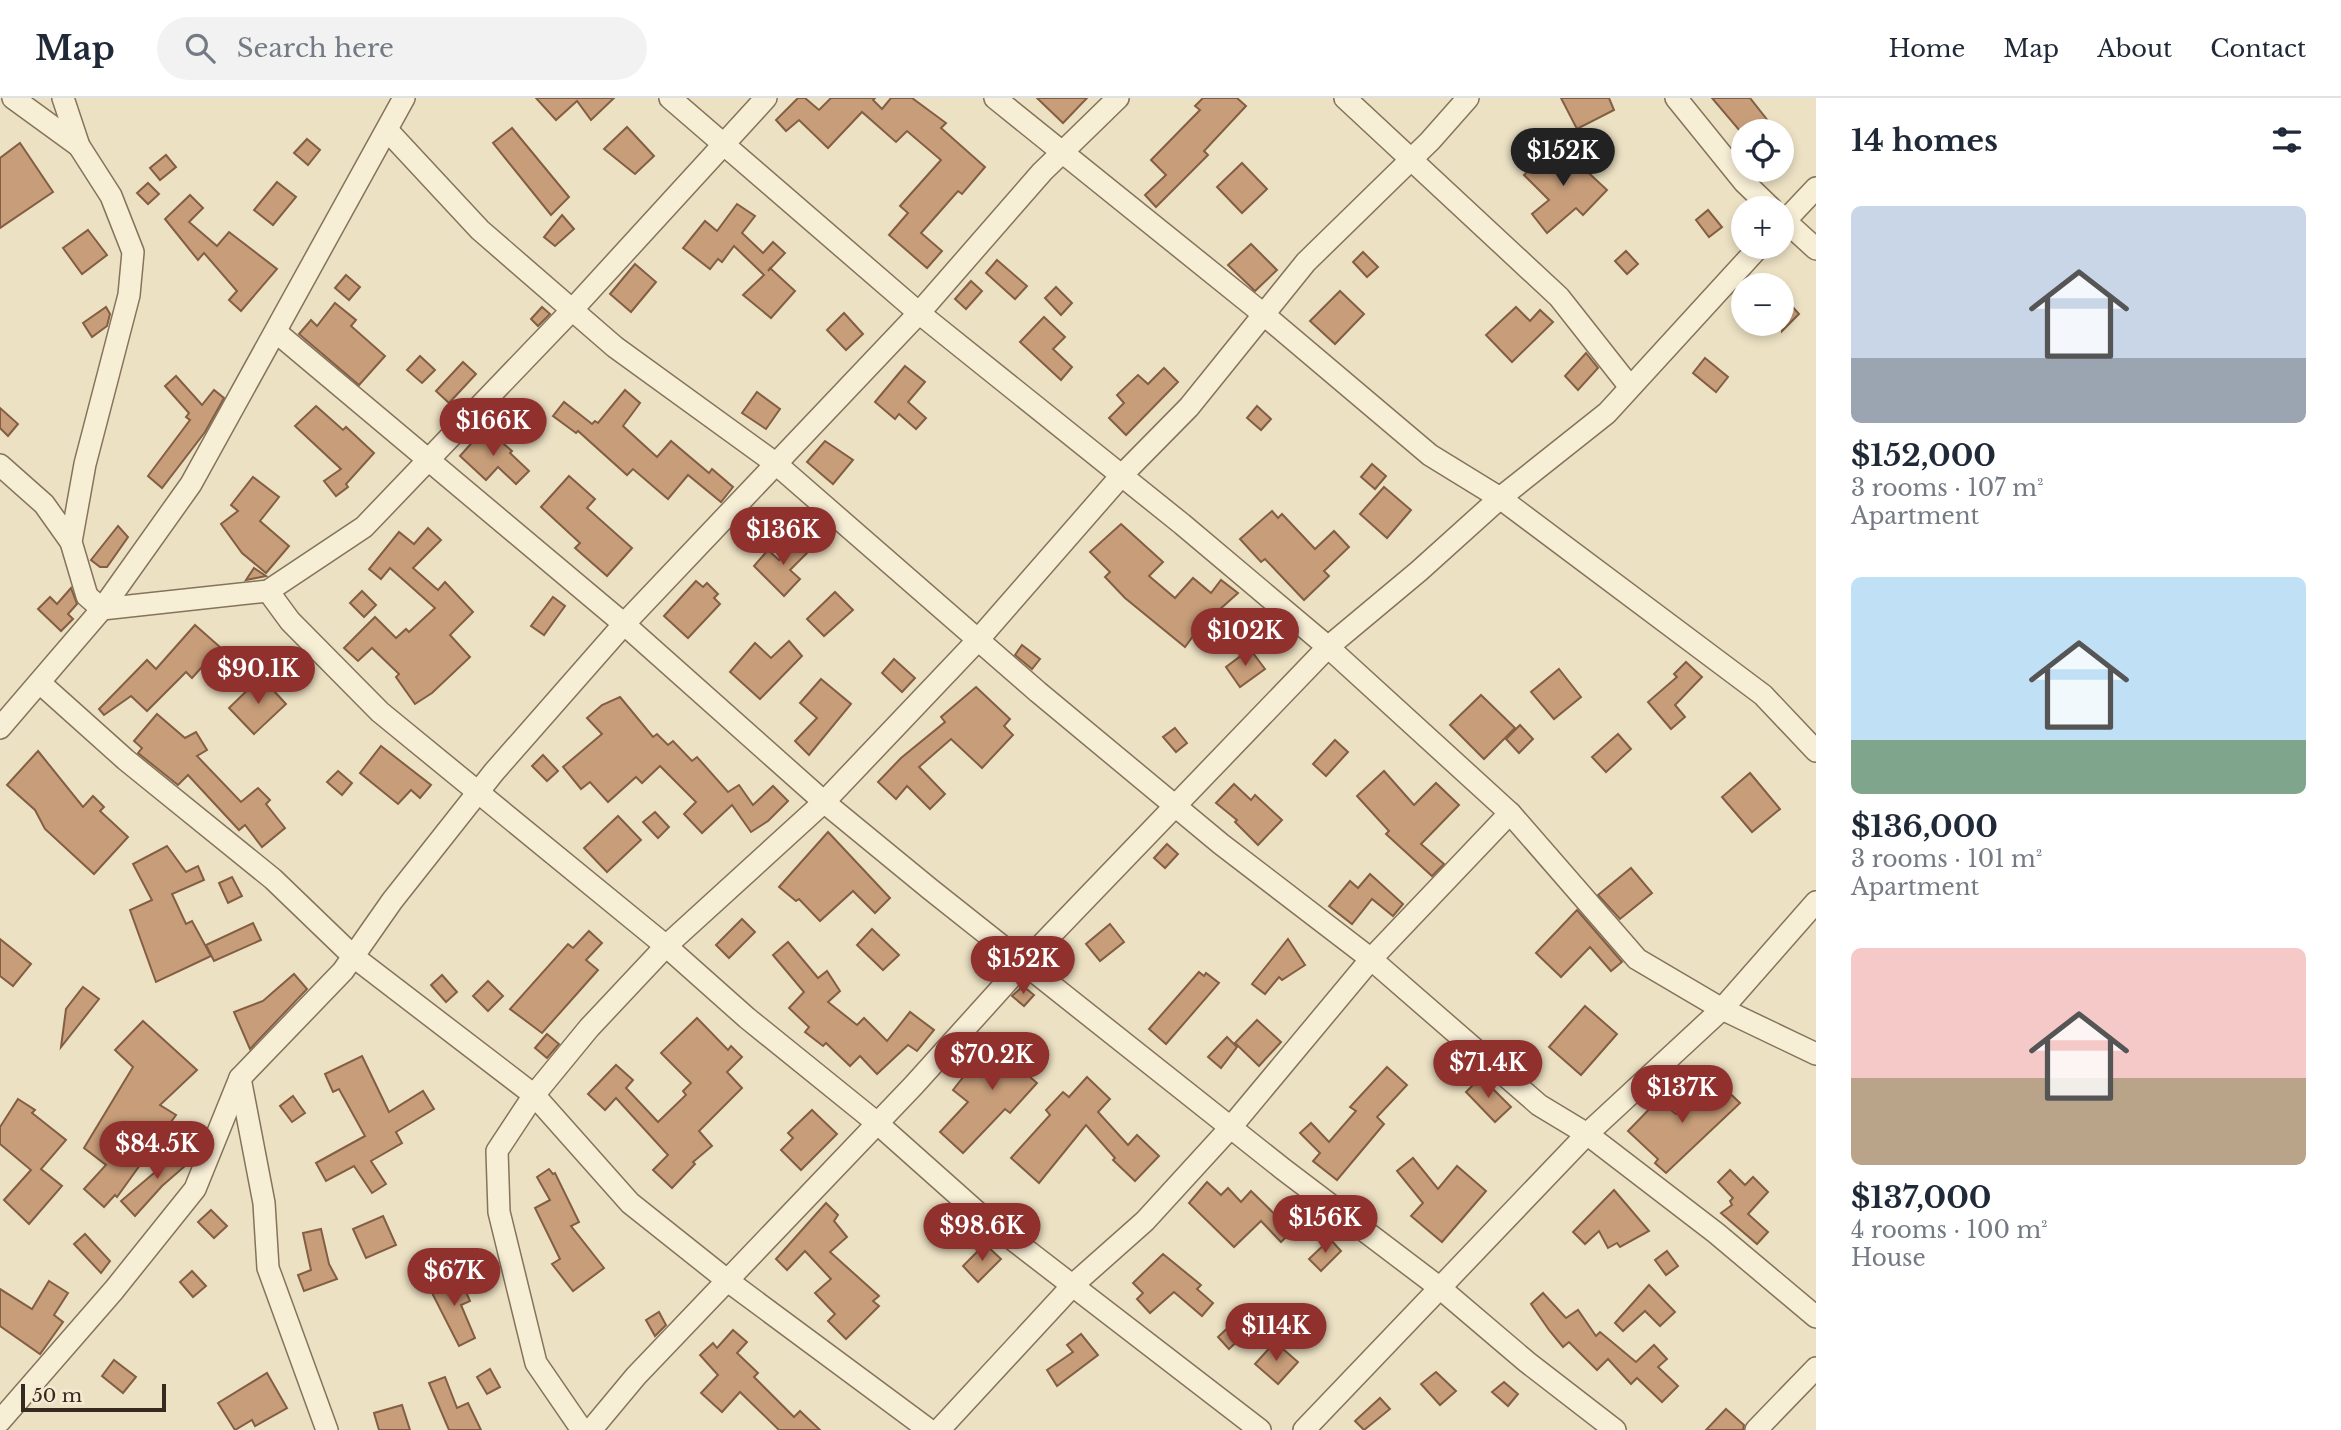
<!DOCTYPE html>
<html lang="en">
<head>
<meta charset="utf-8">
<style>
  :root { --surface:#fff; --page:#f2f2f3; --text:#1f2937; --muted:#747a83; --line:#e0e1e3; --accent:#91312e }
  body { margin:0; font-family:"Libre Baskerville",serif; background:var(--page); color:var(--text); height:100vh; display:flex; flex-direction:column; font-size:26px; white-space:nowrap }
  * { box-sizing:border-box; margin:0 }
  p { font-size:23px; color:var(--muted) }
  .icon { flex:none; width:38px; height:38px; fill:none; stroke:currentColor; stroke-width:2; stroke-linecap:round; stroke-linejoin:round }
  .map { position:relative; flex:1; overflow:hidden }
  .panel { display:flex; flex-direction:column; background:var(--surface); width:525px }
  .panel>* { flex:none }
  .buttons { position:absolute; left:1731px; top:21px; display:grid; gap:14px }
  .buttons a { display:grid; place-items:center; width:63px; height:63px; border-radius:50%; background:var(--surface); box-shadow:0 4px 10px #0003; font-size:35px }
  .scale { position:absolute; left:21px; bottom:18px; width:145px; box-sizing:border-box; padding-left:7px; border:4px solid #362a1e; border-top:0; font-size:19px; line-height:24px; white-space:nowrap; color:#362a1e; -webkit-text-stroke:5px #f4ebd2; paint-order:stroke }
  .price { position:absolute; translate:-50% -60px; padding:0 16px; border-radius:24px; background:var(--accent); color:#fff; font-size:23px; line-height:46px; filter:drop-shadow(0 2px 4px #0008) }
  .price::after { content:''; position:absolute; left:50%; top:42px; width:21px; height:16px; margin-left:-10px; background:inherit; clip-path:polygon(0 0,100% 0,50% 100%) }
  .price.current { background:#222; color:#fff }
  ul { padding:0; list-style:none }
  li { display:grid; align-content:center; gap:14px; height:371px; padding:0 35px }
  li span { display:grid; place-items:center; height:217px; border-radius:10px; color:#555 }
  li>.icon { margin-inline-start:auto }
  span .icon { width:126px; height:126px; fill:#fffc; stroke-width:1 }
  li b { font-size:30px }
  h2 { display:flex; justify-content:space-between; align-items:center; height:84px; padding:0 35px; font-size:30px }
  header { display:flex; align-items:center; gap:42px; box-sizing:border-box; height:98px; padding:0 35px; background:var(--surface); border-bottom:2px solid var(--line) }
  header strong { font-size:33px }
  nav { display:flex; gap:38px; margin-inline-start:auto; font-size:24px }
  .search { width:490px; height:63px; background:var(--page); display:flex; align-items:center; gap:18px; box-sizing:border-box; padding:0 24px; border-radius:38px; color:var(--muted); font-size:26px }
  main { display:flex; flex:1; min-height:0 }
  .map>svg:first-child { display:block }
  .building { fill:#c89e7a; stroke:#835e42; stroke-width:2 }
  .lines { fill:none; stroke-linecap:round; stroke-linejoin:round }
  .street-casing { stroke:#85735b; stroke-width:24 }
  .street { stroke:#f7eed6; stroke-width:21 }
</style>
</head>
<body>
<header>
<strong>Map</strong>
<div class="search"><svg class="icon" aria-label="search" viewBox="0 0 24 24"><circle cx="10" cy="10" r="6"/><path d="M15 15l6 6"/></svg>Search here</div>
<nav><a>Home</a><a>Map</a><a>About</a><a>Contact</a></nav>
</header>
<main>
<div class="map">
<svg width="1816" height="1332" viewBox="0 0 1816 1332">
  <rect width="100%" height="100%" fill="#ece1c3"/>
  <g class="building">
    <polygon points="536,0 614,0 591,22 577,3 556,22"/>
    <polygon points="798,0 805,0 819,12 831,0 875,0 873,2 882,11 891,0 912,0 946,25 941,30 985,69 962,96 958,93 921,135 942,153 927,170 889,137 908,115 900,108 941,62 907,33 896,44 862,14 828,50 799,22 786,33 776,22"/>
    <polygon points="1037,0 1087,0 1063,25"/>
    <polygon points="1203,0 1237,0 1246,8 1204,53 1208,57 1156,109 1145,97 1166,77 1151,62 1200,12 1195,8"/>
    <polygon points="1561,0 1609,0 1614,12 1577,31"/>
    <polygon points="1712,0 1750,0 1776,33 1740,33"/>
    <polygon points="627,29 654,58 635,76 604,51"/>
    <polygon points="512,30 569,99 551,117 493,45"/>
    <polygon points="307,41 320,52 308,67 294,55"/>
    <polygon points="20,45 53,94 0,130 0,60"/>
    <polygon points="1554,49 1559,54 1562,50 1607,92 1583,117 1576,110 1547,135 1532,116 1549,102 1524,77"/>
    <polygon points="166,57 176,69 160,82 150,70"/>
    <polygon points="1242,65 1267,91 1242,115 1217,89"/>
    <polygon points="277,84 296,99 273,127 254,112"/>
    <polygon points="148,85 159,96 148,106 137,95"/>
    <polygon points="190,97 203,110 189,124 217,148 229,134 277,171 241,213 229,202 237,193 204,155 198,162 165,121"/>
    <polygon points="737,106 755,118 742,135 763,155 773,144 785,155 768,173 770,170 795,193 771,220 743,197 764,177 734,148 722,164 718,161 710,171 683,150 705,123 717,133"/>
    <polygon points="1708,112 1722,129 1709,139 1696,122"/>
    <polygon points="562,117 574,131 555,148 544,139"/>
    <polygon points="88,132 107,157 82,176 63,150"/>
    <polygon points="1251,146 1277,172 1255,193 1228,167"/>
    <polygon points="1626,153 1638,166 1627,176 1615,163"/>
    <polygon points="1363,154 1378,169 1367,179 1353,164"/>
    <polygon points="997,162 1027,188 1015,201 986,175"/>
    <polygon points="635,166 656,184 631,214 610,196"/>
    <polygon points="346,177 360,189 349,202 335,190"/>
    <polygon points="971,183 982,193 966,211 955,201"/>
    <polygon points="1056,189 1072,205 1061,217 1045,200"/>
    <polygon points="1340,193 1364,216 1335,246 1310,223"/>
    <polygon points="1782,197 1799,216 1782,233"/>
    <polygon points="335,205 356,222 351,228 385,258 359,287 299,236 311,222 317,228"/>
    <polygon points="106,209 110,216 107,228 92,239 83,225"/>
    <polygon points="542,209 550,216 538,228 531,221"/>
    <polygon points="1516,209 1530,223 1540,212 1553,224 1512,264 1486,237"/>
    <polygon points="844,215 863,236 846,252 827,232"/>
    <polygon points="1044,219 1065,239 1053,251 1072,269 1061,282 1020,244"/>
    <polygon points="1586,255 1598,270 1578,292 1565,278"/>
    <polygon points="420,258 435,272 422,285 407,272"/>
    <polygon points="1705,260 1728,279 1716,294 1693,275"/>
    <polygon points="463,264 476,276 449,305 436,293"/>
    <polygon points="905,268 925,284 908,304 926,320 916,331 899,316 895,321 875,304"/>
    <polygon points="1164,270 1178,284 1126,337 1109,320 1124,305 1117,297 1138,277 1148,286"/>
    <polygon points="176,278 202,307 214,292 224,300 205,334 162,390 148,378 190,322 186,319 189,315 165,288"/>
    <polygon points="625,292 640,305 623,328 657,359 671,343 709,375 712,371 733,389 721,404 688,377 668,401 633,371 627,377 578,333 576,335 553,318 564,304 592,326 595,323 598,325"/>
    <polygon points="757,294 780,311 766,331 742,315"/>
    <polygon points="316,308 343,332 346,329 374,355 346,386 348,389 336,398 324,383 341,371 295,328"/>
    <polygon points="1257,308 1271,321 1261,332 1247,320"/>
    <polygon points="0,310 18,326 8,338 0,330"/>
    <polygon points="485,330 512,353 510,355 529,373 516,386 498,369 486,382 460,358"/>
    <polygon points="825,343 853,362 833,386 807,364"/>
    <polygon points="1372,366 1386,378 1375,391 1361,379"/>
    <polygon points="569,378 595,401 587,410 632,450 607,478 575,450 580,445 541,409"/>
    <polygon points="253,379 279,399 260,423 289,448 266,475 242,455 221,426 238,413 231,407"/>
    <polygon points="1384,389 1411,412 1387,440 1360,416"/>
    <polygon points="1272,413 1278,420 1282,416 1315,451 1334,433 1349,449 1324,473 1329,478 1304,502 1265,461 1261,464 1240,441"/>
    <polygon points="1121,426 1163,464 1149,478 1175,500 1193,480 1211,495 1221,482 1238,495 1199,530 1185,549 1125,500 1105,479 1110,474 1090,454"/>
    <polygon points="118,428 128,439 107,469 100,469 91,462"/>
    <polygon points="428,430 441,442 413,470 438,492 445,484 473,514 450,537 470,559 432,595 415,606 396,579 399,576 372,550 358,563 344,550 375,519 396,540 406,531 409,534 435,510 390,470 381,481 369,471 399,434 414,446"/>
    <polygon points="801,439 812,450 790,472 800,481 784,498 754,468 768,452 779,462"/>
    <polygon points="254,470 266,478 246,482"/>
    <polygon points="696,483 703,489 707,485 718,496 714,500 720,506 688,540 664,518"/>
    <polygon points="71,490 77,506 68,516 73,521 61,533 38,511 50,499 57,506"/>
    <polygon points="362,493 376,507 364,519 350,505"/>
    <polygon points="835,494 853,512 824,538 807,521"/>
    <polygon points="553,499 565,508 544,537 531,528"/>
    <polygon points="195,527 220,549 192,580 186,574 147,613 131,598 104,617 99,611 147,562 156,571"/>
    <polygon points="789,543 802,558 760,601 730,574 755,545 771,560"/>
    <polygon points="1022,547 1040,561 1032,571 1015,557"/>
    <polygon points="1250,551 1265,571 1240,589 1226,569"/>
    <polygon points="894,561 915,580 902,594 882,575"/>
    <polygon points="1686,564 1702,579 1675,607 1685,619 1671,631 1648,604 1677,579 1674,576"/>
    <polygon points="1559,571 1581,599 1554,621 1531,594"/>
    <polygon points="261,579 286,606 254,636 229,610"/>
    <polygon points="821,581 851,606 809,657 795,643 817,620 800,605"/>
    <polygon points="976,589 1010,621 1004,628 1013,637 982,670 951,641 919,669 945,696 930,711 907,688 896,701 878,684 901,660 945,624 941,619"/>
    <polygon points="1481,597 1515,630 1484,661 1450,627"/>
    <polygon points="620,599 653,639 657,636 668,647 673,643 692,663 697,659 728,694 739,687 753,707 773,688 788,703 768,723 751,734 732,707 702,735 684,716 696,704 660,668 642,685 636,679 608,704 590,684 581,691 563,669 602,636 587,620 602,607"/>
    <polygon points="157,616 185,640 196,634 207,652 197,658 241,704 258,690 270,702 266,706 285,730 262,749 245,727 239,732 188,677 178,687 138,655 142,650 134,643"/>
    <polygon points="1520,627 1533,641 1519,655 1506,641"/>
    <polygon points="1175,630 1187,645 1176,654 1163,639"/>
    <polygon points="1618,636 1631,651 1606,674 1592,659"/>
    <polygon points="1335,642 1348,654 1326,678 1313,666"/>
    <polygon points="381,648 431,687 420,700 411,692 398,706 360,675"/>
    <polygon points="38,653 83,709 93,698 104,709 100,713 128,739 94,776 45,731 35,712 7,687"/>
    <polygon points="543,657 558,673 547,683 532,668"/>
    <polygon points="338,673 352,685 342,697 327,684"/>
    <polygon points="1384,673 1414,707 1436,685 1459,707 1421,746 1444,766 1432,778 1386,736 1389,733 1357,698"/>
    <polygon points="1750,675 1780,711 1752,734 1722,699"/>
    <polygon points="1234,686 1251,702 1255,697 1282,722 1258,747 1235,724 1237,722 1216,705"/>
    <polygon points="655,714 669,729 658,740 643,724"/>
    <polygon points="618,718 641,742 607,774 584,750"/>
    <polygon points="828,734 890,800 875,815 853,793 820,823 799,801 796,803 779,789"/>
    <polygon points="1167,746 1178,756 1165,770 1154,760"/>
    <polygon points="167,748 186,774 198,768 204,782 172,796 186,826 192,823 211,858 156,884 130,812 152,802 133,766"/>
    <polygon points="1631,770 1652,795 1620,821 1598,797"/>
    <polygon points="1370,776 1403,806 1393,818 1372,801 1352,826 1329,808 1350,783 1358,790"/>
    <polygon points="232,779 242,798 228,805 219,785"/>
    <polygon points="1577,812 1622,864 1611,873 1590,849 1561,879 1536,855"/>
    <polygon points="742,821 755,834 729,860 716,847"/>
    <polygon points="253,825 261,842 214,863 206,847"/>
    <polygon points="1110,826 1124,844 1100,863 1086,846"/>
    <polygon points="872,831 899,857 883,872 857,847"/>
    <polygon points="589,833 602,845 586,862 598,872 542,935 510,911 568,846 573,850"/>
    <polygon points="0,841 31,866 13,888 0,878"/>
    <polygon points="1288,841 1305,867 1282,882 1279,879 1265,896 1252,886"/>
    <polygon points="788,844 818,880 827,873 840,893 828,904 857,927 864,920 887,943 910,914 934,932 917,953 908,947 877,976 860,958 850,968 826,945 823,948 805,934 809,929 789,910 804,894 773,857"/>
    <polygon points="1199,874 1204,878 1206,875 1219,885 1166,946 1149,931"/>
    <polygon points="294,876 307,891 250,951 234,914 263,903"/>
    <polygon points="442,877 457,894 446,904 431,887"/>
    <polygon points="488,883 503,898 488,913 473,898"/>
    <polygon points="1023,888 1034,897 1024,908 1012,898"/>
    <polygon points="83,889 99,901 61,949 66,911"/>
    <polygon points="1585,908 1617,936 1581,977 1549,949"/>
    <polygon points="697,920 728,952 731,948 742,959 727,974 742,990 699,1033 712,1048 693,1064 695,1066 672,1090 653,1072 668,1057 616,1000 605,1012 588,996 616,967 633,982 626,990 658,1024 686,997 683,993 691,985 661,955"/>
    <polygon points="1257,922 1281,944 1259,968 1235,945"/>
    <polygon points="143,923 197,972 160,1007 176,1017 117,1099 115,1097 104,1109 84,1091 106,1067 84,1050 133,969 115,952"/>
    <polygon points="547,936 559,946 547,960 535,950"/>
    <polygon points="1227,939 1237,949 1221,970 1208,959"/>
    <polygon points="1016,941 1031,954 1036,948 1048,957 1030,979 1037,985 1010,1015 1005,1011 963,1055 940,1034 968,1004 953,992 978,960 989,970"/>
    <polygon points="362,958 389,1014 423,993 434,1011 396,1034 402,1045 371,1063 386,1086 372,1095 354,1068 326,1083 316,1065 365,1038 339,991 333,994 325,976"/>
    <polygon points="1387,969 1407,987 1377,1019 1384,1026 1337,1082 1313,1063 1320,1055 1300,1035 1311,1025 1329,1044 1356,1013 1350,1009"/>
    <polygon points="1087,979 1110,1001 1098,1014 1128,1047 1137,1037 1159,1058 1135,1083 1113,1062 1115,1060 1086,1027 1039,1085 1011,1060 1050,1017 1046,1012 1063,994 1069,999"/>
    <polygon points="1481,979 1511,1009 1495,1024 1466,994"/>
    <polygon points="1716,982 1740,1005 1666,1075 1655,1065 1658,1061 1628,1033 1658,1002 1676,1016"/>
    <polygon points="293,998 305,1015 292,1024 280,1008"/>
    <polygon points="18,1001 35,1012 32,1015 66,1042 41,1071 62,1088 29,1126 4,1102 31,1072 0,1046 0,1029"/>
    <polygon points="812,1012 837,1036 801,1072 781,1052 793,1040 788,1035"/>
    <polygon points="187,1047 195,1056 193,1061 162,1088 135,1118 121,1103"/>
    <polygon points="1413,1060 1438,1091 1457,1068 1486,1093 1442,1144 1411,1118 1423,1105 1397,1073"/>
    <polygon points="549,1071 553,1076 555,1075 579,1124 571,1128 604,1170 573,1193 552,1166 560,1161 535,1110 550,1102 537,1079"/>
    <polygon points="1730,1072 1745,1087 1753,1079 1768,1094 1748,1116 1768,1134 1757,1146 1721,1115 1732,1107 1730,1103 1733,1100 1718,1084"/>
    <polygon points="1207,1084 1221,1097 1228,1090 1241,1104 1251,1093 1292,1133 1281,1144 1261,1123 1234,1149 1189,1105"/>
    <polygon points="1614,1092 1649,1133 1620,1149 1617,1145 1608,1150 1599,1133 1585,1146 1573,1134"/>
    <polygon points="826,1105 838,1117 834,1123 847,1139 830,1154 879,1198 873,1203 879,1208 846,1241 828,1223 835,1216 815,1195 831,1181 805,1153 787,1172 776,1161"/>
    <polygon points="211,1112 227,1128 214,1140 198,1124"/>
    <polygon points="383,1118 396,1147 366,1160 353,1131"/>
    <polygon points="321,1131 329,1166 337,1181 304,1193 298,1177 311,1172 303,1135"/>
    <polygon points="85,1136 110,1163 101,1175 74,1146"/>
    <polygon points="1330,1141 1341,1153 1321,1173 1309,1161"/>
    <polygon points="985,1146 1001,1161 978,1184 963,1168"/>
    <polygon points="1667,1153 1678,1168 1666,1177 1655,1162"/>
    <polygon points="1163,1156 1201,1187 1197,1191 1213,1205 1202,1218 1174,1194 1150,1215 1137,1201 1143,1195 1133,1185"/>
    <polygon points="192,1173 206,1188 193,1199 180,1184"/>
    <polygon points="459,1178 470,1203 461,1207 475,1240 459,1248 430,1191"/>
    <polygon points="49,1183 68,1195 54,1217 63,1224 40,1256 0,1228 0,1191 32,1211"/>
    <polygon points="1649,1187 1675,1214 1660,1228 1645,1213 1623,1233 1615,1225"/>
    <polygon points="1543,1195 1566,1220 1578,1212 1596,1238 1600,1234 1636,1264 1654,1247 1667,1261 1658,1269 1678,1288 1662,1304 1637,1280 1631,1286 1608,1261 1597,1272 1569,1244 1563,1249 1549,1232 1531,1206"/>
    <polygon points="659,1214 666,1227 655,1238 646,1222"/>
    <polygon points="1236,1222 1247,1234 1229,1251 1218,1239"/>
    <polygon points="733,1232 747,1244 737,1255 758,1275 754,1279 794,1319 800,1313 820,1332 779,1332 740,1294 722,1314 701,1295 718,1277 700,1257 713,1245 717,1250"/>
    <polygon points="1081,1236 1098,1257 1057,1288 1047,1272 1073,1254 1067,1247"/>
    <polygon points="1275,1244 1298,1264 1278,1286 1255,1266"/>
    <polygon points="114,1262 136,1279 123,1295 102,1278"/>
    <polygon points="490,1271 500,1289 487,1296 477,1279"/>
    <polygon points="1436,1274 1456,1293 1440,1307 1421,1286"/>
    <polygon points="267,1275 287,1310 255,1328 252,1322 235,1332 218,1305"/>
    <polygon points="445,1279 457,1310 468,1305 481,1332 449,1332 429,1285"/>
    <polygon points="1504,1284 1518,1296 1508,1308 1492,1294"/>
    <polygon points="1380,1300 1390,1311 1364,1332 1355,1323"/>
    <polygon points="402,1307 410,1332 379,1332 374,1315"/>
    <polygon points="1726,1311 1744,1327 1743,1332 1706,1332"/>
  </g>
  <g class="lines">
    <g class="street-casing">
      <g id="street">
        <polyline points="13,0 79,48"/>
        <polyline points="63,0 79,48 111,98 133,154 129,197 85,366 71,444 87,498 102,511 268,493 364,429 572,212 766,0"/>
        <polyline points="670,0 919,215 1182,426 1328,549 1510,715 1637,861 1722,911 1816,956"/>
        <polyline points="995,0 1262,215 1430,357 1500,400 1763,597 1816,653"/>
        <polyline points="1345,0 1559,199 1630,289"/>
        <polyline points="1676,0 1744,84 1771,110"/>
        <polyline points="387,32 480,132 615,249 775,365 1038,594 1221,746 1371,861 1539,1007 1587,1036 1716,1135 1816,1219"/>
        <polyline points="1782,120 1816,151"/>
        <polyline points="1782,126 1816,90"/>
        <polyline points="276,234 624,526 824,704 930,791 1283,1071 1440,1190 1527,1264 1615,1332"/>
        <polyline points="0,367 44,406 71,444"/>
        <polyline points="268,493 290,523 380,614 666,848 747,920 877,1025 977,1114 1260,1332"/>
        <polyline points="40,585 126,662 273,781 354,859 534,997 630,1105 728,1183 929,1332"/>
        <polyline points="0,630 102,511 191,386 404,0"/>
        <polyline points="240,980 264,1105 268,1170 327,1332"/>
        <polyline points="0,1323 114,1192 195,1091 240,980 343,873 392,803 494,674 624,526 919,215 1042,74 1118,0"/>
        <polyline points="582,1332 536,1265 499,1114 497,1053 534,997 589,930 666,848 824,704 977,543 1121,378 1189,309 1306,164 1430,43 1468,0"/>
        <polyline points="591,1332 636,1278 914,987 1024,865 1328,549 1419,473 1500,400 1607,315 1759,149"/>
        <polyline points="939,1332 1074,1186 1145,1123 1231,1029 1371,861 1510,715"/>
        <polyline points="1304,1332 1587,1036 1722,911 1816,804"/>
        <polyline points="1756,1332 1816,1270"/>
      </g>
    </g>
    <use href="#street" class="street"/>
  </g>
</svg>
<div class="buttons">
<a><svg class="icon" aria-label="locate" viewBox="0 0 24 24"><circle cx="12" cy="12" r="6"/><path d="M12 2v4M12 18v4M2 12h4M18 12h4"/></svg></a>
<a>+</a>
<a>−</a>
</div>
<div class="scale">50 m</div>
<b class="price current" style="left:1563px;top:90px">$152K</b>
<b class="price" style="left:493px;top:360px">$166K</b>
<b class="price" style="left:783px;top:469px">$136K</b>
<b class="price" style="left:1245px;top:570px">$102K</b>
<b class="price" style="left:258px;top:608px">$90.1K</b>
<b class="price" style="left:1023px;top:898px">$152K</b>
<b class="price" style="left:992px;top:994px">$70.2K</b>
<b class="price" style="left:1488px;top:1002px">$71.4K</b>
<b class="price" style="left:1682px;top:1027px">$137K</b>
<b class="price" style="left:157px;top:1083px">$84.5K</b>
<b class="price" style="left:1325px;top:1157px">$156K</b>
<b class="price" style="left:982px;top:1165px">$98.6K</b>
<b class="price" style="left:454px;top:1210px">$67K</b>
<b class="price" style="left:1276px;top:1265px">$114K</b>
</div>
<section class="panel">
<h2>14 homes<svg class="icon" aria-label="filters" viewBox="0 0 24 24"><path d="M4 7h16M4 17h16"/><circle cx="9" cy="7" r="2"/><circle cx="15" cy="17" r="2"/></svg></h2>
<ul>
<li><span style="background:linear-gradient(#c9d6e8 70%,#9aa5b1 0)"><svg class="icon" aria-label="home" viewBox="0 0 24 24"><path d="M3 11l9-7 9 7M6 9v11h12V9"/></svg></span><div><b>$152,000</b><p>3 rooms · 107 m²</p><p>Apartment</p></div></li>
<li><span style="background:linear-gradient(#bfe0f5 75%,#7fa58c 0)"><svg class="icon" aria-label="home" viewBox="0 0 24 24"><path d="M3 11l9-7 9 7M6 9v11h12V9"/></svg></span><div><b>$136,000</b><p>3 rooms · 101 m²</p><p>Apartment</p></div></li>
<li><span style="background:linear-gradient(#f6c9c9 60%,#b9a48a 0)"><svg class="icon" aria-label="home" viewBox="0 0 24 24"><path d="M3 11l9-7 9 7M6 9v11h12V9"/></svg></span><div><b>$137,000</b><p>4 rooms · 100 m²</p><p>House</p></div></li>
</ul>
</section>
</main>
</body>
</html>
